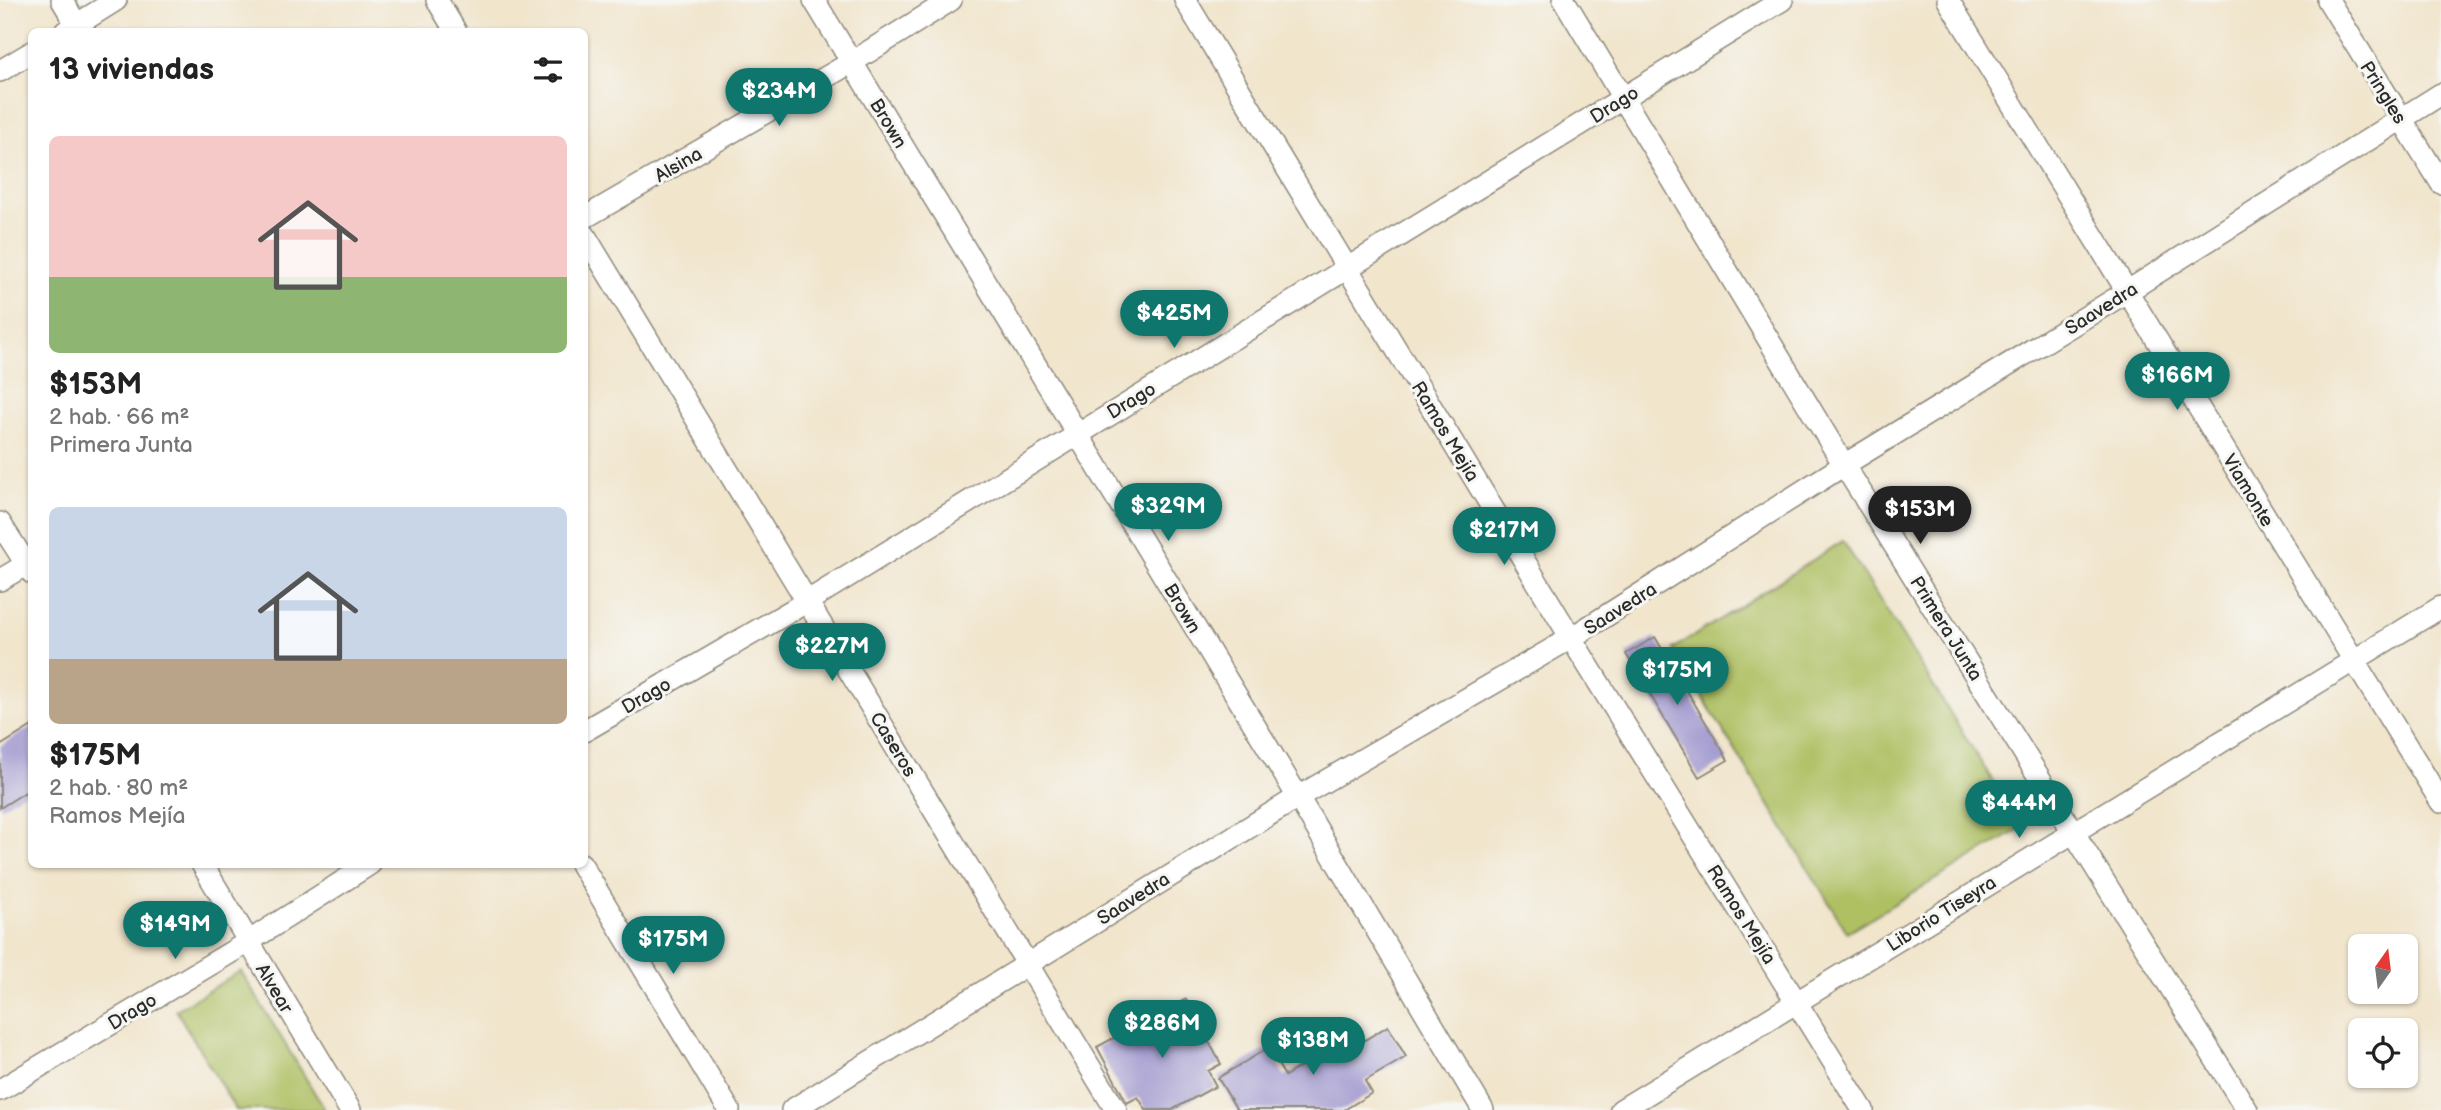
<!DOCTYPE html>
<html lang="es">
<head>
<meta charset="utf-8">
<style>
  :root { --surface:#fff; --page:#f2f2f2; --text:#222; --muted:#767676; --accent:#0f766e }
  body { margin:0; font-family:"Balsamiq Sans",sans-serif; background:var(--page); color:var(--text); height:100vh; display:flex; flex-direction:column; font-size:26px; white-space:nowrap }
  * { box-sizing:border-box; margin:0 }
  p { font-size:23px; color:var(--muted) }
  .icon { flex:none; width:38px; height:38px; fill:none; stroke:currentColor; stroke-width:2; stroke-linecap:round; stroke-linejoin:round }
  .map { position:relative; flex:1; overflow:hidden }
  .details { position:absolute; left:28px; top:28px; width:560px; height:840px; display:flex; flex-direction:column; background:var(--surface); border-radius:10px; box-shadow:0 2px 5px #0004 }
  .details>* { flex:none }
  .needle { width:46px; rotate:14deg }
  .fabs { position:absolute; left:2348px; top:934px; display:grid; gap:14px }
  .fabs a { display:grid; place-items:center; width:70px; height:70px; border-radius:10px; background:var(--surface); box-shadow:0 2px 5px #0004; font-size:35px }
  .price { position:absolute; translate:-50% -60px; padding:0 16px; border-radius:24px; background:var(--accent); color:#fff; font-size:23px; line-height:46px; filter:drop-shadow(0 2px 4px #0008) }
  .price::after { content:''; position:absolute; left:50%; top:42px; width:21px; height:16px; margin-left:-10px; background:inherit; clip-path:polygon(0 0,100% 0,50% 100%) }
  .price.on { background:#222; color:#fff }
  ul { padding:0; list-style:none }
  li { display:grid; align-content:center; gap:14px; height:371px; padding:0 21px }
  li span { display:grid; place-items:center; height:217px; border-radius:10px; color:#555 }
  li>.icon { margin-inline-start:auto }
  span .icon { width:126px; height:126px; fill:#fffc; stroke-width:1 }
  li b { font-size:30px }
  h2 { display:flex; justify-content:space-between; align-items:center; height:84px; padding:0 21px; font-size:30px }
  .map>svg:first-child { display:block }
  .green { fill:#afc064; stroke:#6d7648; stroke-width:2 }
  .building { fill:#a69ed1 }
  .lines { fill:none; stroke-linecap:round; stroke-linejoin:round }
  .minor-casing { stroke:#8e887c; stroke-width:24 }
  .minor { stroke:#fff; stroke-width:21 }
  .labels { text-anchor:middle; stroke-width:6; stroke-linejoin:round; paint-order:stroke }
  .street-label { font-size:19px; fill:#2b2b2b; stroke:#f6f6f2 }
</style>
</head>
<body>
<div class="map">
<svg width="2441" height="1110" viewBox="0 0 2441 1110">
  <rect width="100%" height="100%" fill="#f6f6f2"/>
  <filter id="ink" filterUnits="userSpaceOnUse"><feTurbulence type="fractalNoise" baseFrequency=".0143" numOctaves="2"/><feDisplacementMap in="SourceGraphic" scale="14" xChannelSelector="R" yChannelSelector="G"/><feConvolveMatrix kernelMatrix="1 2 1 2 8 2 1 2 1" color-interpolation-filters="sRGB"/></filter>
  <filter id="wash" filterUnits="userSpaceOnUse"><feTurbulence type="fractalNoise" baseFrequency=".00686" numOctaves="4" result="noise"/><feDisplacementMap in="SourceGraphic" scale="28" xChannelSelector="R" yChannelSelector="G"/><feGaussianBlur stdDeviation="1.57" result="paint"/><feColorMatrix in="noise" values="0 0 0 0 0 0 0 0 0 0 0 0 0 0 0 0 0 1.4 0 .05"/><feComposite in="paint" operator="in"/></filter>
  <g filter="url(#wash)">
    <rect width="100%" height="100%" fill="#f1e5cc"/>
    <g class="green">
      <polygon points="1843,541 2022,828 1847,932 1673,649"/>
      <polygon points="241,971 325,1110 236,1110 176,1010"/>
    </g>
    <g id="blocks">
      <g class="building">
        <polygon points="1655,637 1728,760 1699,777 1626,654"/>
        <polygon points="32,726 32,788 0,808 0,746"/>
        <polygon points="1186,999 1221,1064 1208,1071 1216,1086 1172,1110 1146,1110 1138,1097 1127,1103 1097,1047"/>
        <polygon points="1388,1026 1406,1057 1365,1081 1372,1093 1344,1110 1237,1110 1218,1078 1268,1048 1285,1076 1344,1040 1350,1049"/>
      </g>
    </g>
  </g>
  <g filter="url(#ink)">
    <use href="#blocks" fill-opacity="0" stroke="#8e887c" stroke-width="2"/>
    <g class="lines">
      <g class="minor-casing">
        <g id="minor">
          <polyline points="62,0 81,32"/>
          <polyline points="437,0 456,32"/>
          <polyline points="814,0 1298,797 1483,1110"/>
          <polyline points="1185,0 1571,638 1863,1110"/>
          <polyline points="1564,0 1844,465 2247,1110"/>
          <polyline points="1948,0 2441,802"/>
          <polyline points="2328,0 2441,183"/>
          <polyline points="65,32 116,0"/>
          <polyline points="0,71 32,52"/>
          <polyline points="584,218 852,62 951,0"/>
          <polyline points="584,234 1116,1110"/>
          <polyline points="0,523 32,573"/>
          <polyline points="0,580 32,561"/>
          <polyline points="584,731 808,601 1782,0"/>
          <polyline points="202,864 350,1110"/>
          <polyline points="581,864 729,1110"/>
          <polyline points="0,1090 248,942 370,864"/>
          <polyline points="792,1110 1298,797 1571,638 1844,465 2128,291 2441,94"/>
          <polyline points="1621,1110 2441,607"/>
        </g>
      </g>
      <use href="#minor" class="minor"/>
    </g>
  </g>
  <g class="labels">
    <g class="street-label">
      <text transform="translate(2384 92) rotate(58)" y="7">Pringles</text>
      <text transform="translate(1614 104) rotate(-32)" y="7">Drago</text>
      <text transform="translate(889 123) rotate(59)" y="7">Brown</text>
      <text transform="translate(678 164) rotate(-30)" y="7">Alsina</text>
      <text transform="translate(2101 308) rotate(-32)" y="7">Saavedra</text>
      <text transform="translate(1131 400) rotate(-31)" y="7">Drago</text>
      <text transform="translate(1446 431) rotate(59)" y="7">Ramos Mejía</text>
      <text transform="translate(2249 490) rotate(59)" y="7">Viamonte</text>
      <text transform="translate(1183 608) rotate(59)" y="7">Brown</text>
      <text transform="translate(1620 608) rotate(-32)" y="7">Saavedra</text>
      <text transform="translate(1947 628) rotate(58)" y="7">Primera Junta</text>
      <text transform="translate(646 695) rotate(-30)" y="7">Drago</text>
      <text transform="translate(894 744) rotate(59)" y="7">Caseros</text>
      <text transform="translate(1133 898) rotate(-32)" y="7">Saavedra</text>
      <text transform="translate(1941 913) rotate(-32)" y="7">Liborio Tiseyra</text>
      <text transform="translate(1742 914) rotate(58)" y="7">Ramos Mejía</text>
      <text transform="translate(275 988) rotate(59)" y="7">Alvear</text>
      <text transform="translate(132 1011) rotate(-31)" y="7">Drago</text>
    </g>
  </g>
</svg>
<div class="fabs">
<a><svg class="needle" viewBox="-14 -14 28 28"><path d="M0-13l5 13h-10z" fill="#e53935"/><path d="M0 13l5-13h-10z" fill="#767676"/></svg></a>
<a><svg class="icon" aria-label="locate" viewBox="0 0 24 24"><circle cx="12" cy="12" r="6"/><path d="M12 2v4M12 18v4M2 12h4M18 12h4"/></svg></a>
</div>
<b class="price" style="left:779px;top:128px">$234M</b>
<b class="price" style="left:1174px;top:350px">$425M</b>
<b class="price" style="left:2177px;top:412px">$166M</b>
<b class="price" style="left:1168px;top:543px">$329M</b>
<b class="price on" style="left:1920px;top:546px">$153M</b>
<b class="price" style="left:1504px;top:567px">$217M</b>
<b class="price" style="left:832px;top:683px">$227M</b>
<b class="price" style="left:1677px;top:707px">$175M</b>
<b class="price" style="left:2019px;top:840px">$444M</b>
<b class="price" style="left:175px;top:961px">$149M</b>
<b class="price" style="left:673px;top:976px">$175M</b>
<b class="price" style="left:1162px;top:1060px">$286M</b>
<b class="price" style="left:1313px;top:1077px">$138M</b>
<section class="details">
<h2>13 viviendas<svg class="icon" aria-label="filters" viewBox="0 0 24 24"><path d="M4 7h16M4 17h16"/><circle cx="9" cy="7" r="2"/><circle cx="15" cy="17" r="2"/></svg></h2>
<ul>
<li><span style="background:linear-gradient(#f6c9c9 65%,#8fb573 0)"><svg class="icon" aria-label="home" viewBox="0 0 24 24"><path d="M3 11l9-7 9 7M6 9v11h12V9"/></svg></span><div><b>$153M</b><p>2 hab. · 66 m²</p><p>Primera Junta</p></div></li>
<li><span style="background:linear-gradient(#c9d6e8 70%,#b9a48a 0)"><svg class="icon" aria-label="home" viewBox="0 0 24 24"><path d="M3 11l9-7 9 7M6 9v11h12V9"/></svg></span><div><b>$175M</b><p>2 hab. · 80 m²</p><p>Ramos Mejía</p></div></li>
</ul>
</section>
</div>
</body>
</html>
